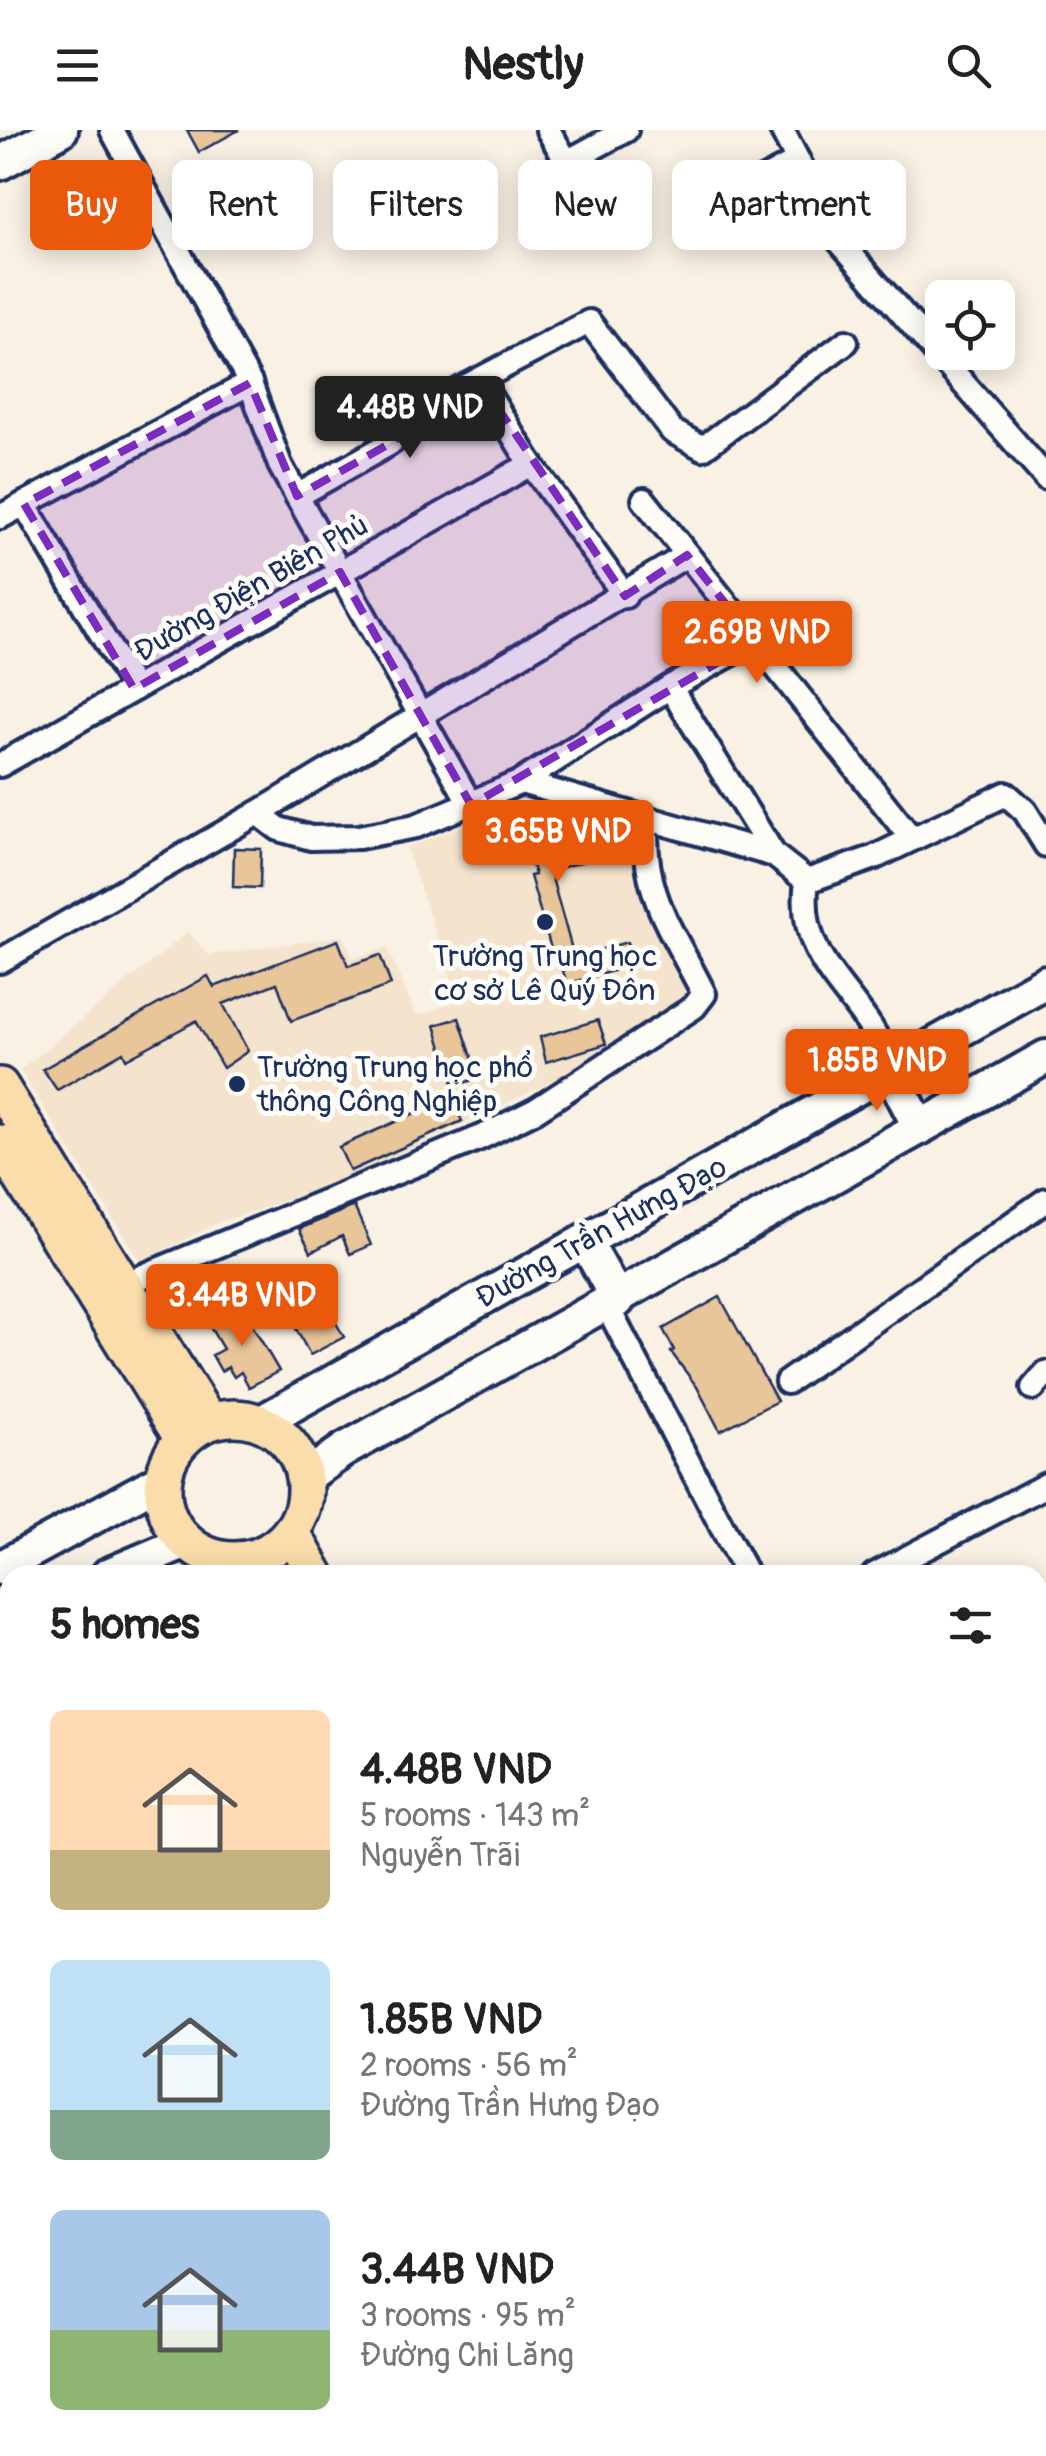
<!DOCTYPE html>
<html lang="en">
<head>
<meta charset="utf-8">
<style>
  :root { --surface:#fff; --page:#f2f2f2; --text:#222; --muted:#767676; --accent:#ea580c }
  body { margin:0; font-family:Pangolin,sans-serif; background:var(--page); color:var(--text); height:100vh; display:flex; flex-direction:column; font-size:38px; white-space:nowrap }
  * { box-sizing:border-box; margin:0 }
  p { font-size:32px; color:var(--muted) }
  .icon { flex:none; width:55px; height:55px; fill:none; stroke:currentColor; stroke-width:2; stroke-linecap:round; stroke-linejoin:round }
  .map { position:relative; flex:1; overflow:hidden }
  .drawer { position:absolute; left:0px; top:1435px; width:1048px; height:892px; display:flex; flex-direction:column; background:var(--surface); border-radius:30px 30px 0 0; box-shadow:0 5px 25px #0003 }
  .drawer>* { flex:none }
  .guide { position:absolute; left:30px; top:30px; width:988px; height:90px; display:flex; gap:20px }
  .buttons { position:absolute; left:925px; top:150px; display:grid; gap:20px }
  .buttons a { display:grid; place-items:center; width:90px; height:90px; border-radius:15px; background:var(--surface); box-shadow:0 5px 25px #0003; font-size:50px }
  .price { position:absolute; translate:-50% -85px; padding:0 22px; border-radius:10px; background:var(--accent); color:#fff; font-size:32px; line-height:65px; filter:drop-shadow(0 2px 5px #0008) }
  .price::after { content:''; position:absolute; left:50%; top:60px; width:30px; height:22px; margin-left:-15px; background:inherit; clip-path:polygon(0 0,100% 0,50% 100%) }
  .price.on { background:#222; color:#fff }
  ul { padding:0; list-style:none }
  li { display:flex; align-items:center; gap:30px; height:250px; padding:0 50px }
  li span { display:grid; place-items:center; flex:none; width:280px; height:200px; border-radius:15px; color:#555 }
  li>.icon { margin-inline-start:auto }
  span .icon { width:120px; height:120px; fill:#fffc; stroke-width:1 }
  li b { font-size:42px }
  h2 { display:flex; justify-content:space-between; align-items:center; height:120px; padding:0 50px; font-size:42px }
  .pill { padding:0 35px; border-radius:15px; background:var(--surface); box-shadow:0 5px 25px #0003; font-size:35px; line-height:90px }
  .pill.on { background:var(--accent); color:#fff }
  header { display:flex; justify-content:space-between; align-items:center; height:130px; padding:0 50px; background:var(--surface); font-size:45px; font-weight:700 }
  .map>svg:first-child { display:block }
  .built { fill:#f4e4ce }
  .green { fill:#a2e1a9; stroke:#5e8884; stroke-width:2.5 }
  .water { fill:#91dcf3; stroke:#6297b7; stroke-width:2.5 }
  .building { fill:#e9c59a; stroke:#1b2f5e; stroke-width:2.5 }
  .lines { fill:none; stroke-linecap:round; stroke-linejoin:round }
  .service-casing { stroke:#1b2f5e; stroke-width:19 }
  .minor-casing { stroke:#1b2f5e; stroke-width:30 }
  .tertiary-casing { stroke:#1b2f5e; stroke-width:35 }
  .secondary-casing { stroke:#1b2f5e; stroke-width:40 }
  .primary-casing { stroke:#1b2f5e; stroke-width:42 }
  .service { stroke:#fdfcf7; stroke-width:11 }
  .minor { stroke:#fdfcf7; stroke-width:22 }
  .tertiary { stroke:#fdfcf7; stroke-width:28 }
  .secondary { stroke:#fdfcf7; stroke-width:32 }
  .primary { stroke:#fbddab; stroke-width:35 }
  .marked { fill:#7b2cbf; fill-opacity:0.2; stroke:#7b2cbf; stroke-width:8; stroke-dasharray:20 12; stroke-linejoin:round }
  .poi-dot { fill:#1b2f5e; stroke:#fdfcf7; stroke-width:4 }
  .labels { text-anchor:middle; stroke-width:10; stroke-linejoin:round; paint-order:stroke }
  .street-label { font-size:30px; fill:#1b2f5e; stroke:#fdfcf7 }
  .poi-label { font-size:30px; fill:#1b2f5e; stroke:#fdfcf7 }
</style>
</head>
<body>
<header><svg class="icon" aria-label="menu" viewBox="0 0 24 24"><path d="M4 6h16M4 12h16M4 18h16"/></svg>Nestly<svg class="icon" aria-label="search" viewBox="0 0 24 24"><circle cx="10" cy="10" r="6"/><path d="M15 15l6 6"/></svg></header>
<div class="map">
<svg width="1046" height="2326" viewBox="0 0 1046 2326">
  <rect width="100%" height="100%" fill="#f9f1e4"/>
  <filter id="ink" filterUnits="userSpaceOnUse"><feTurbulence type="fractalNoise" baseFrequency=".01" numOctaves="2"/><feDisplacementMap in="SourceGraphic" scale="20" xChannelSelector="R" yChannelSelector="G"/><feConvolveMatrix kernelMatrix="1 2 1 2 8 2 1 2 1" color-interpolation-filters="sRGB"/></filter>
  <g filter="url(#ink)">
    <polygon class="built" points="512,676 605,694 626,713 687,866 566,944 508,973 344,1050 216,1094 140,1132 20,940 188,802 209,825 343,806 353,828 387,818 417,886 459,870 406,718"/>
    <polygon class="green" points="10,1532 10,2285 0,2291 0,1538"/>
    <g class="water">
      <polygon points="10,1622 10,1831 0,1834 0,1628"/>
      <polygon points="0,1877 10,1878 10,2196 0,2197"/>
    </g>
    <g class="building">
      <polygon points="187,0 239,0 199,22"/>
      <polygon points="596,703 602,726 550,741 573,823 554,829 530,746 535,745 528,722"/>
      <polygon points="234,718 261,719 260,758 233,757"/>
      <polygon points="338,810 348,836 380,825 391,855 291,891 277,853 223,874 248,921 223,938 196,891 126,929 123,922 57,960 43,939 208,846 214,857"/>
      <polygon points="627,812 634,835 567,854 560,831"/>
      <polygon points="459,888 479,948 454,956 435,895"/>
      <polygon points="598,890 606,914 546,932 540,907"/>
      <polygon points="451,967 462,991 350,1041 339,1017"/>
      <polygon points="354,1076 371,1115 350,1124 342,1106 311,1122 299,1099"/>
      <polygon points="720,1167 777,1271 720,1301 697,1257 671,1222 674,1220 663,1199"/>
      <polygon points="327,1177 344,1207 310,1225 294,1195"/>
      <polygon points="242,1178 279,1241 249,1257 241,1242 234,1247 228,1237 221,1241 212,1225 223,1219 210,1197"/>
    </g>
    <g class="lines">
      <g class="service-casing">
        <g id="service">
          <polyline points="45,2318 50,2326"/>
          <polyline points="320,2318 325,2326"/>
          <polyline points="678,2318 682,2326"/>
          <polyline points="165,2326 180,2318"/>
        </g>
      </g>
      <g class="minor-casing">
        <g id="minor">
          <polyline points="112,0 250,253 280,335 297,366 389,314 461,259 589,192 672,301 703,318 846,212"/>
          <polyline points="548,0 567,32 626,0"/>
          <polyline points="782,0 840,112 1046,348"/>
          <polyline points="697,85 798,31"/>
          <polyline points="479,250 531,334 625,466"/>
          <polyline points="297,366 471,675"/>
          <polyline points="644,370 912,709"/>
          <polyline points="24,374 134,559"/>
          <polyline points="0,387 250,253"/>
          <polyline points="670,557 774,725"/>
          <polyline points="0,635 531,334"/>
          <polyline points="521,652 670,557 755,511"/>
          <polyline points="258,683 687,425"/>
          <path d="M807,751C794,840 870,865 890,940"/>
          <polyline points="0,831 258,683 279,699 311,708 359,707 416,696 521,652 774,725 807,751 875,727 1006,664 1025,681 1046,715"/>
          <path d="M124,1154L482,1007L536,980L694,877L704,864C673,801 640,763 647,688"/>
          <polyline points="607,1176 747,1445"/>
          <polyline points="787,1252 1046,1070"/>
          <polyline points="1033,1258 1046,1243"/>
          <polyline points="874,1445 1046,1355"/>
          <polyline points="1038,1494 1046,1489"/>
          <polyline points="1038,1619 1046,1614"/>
          <polyline points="1038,1999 1046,2015"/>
          <polyline points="1038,2110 1046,2106"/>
        </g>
      </g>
      <g class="tertiary-casing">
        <g id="tertiary">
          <polyline points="1038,1780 1046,1775"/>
          <polyline points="13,2326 30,2318"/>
        </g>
      </g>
      <g class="secondary-casing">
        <g id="secondary">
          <polyline points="0,33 61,0"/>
          <polyline points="890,940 920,998"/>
          <polyline points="585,1111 618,1170"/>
          <polyline points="260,1293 1046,852"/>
          <polyline points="304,1348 344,1320 1046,927"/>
          <polyline points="0,1438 163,1349"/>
          <polyline points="108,1445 186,1412"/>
          <polyline points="0,1502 10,1497"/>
        </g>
      </g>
      <g class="primary-casing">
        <g id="primary">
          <polyline points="0,956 209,1292"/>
          <polyline points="0,1013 183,1309"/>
          <circle cx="234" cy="1359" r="71"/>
          <polyline points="291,1401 316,1445"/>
          <polyline points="742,2318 746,2326"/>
          <polyline points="795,2318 800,2326"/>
        </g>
      </g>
      <use href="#service" class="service"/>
      <use href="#minor" class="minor"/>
      <use href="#tertiary" class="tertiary"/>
      <use href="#secondary" class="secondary"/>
      <use href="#primary" class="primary"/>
    </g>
  </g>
  <path class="marked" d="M479,250L625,466L687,425L755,511L471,675L340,442L134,559L24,374L250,253L297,366L389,314Z"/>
  <g class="poi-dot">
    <circle cx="545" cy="792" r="10"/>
    <circle cx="237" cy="954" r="10"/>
  </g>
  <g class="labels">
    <g class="street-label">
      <text transform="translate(251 458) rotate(-30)" y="10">Đường Điện Biên Phủ</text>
      <text transform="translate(601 1102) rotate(-29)" y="10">Đường Trần Hưng Đạo</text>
    </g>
    <g class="poi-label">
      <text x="545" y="836">Trường Trung học<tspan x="545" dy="34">cơ sở Lê Quý Đôn</tspan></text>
      <text x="257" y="947" text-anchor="start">Trường Trung học phổ<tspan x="257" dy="34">thông Công Nghiệp</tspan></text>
    </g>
  </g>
</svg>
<div class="buttons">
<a><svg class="icon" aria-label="locate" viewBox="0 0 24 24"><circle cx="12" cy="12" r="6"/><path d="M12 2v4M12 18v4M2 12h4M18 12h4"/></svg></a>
</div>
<b class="price on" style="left:410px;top:331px">4.48B VND</b>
<b class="price" style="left:757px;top:556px">2.69B VND</b>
<b class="price" style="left:558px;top:755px">3.65B VND</b>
<b class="price" style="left:877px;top:984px">1.85B VND</b>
<b class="price" style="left:242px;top:1219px">3.44B VND</b>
<div class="guide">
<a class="pill on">Buy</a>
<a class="pill">Rent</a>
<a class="pill">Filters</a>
<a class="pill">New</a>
<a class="pill">Apartment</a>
</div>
<section class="drawer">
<h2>5 homes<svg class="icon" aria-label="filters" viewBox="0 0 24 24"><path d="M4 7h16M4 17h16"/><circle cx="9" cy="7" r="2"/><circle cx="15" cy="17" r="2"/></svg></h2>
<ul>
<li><span style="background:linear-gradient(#ffd9b3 70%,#c2b280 0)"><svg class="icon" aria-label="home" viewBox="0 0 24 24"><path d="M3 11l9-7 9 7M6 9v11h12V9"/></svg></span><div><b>4.48B VND</b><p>5 rooms · 143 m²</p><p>Nguyễn Trãi</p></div></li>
<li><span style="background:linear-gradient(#bfe0f5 75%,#7fa58c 0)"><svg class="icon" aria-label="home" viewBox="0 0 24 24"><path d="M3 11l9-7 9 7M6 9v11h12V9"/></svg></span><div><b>1.85B VND</b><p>2 rooms · 56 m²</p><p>Đường Trần Hưng Đạo</p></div></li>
<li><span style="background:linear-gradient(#a9c7e8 60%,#8fb573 0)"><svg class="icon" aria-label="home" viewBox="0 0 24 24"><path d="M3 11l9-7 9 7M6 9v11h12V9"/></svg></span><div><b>3.44B VND</b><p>3 rooms · 95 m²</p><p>Đường Chi Lăng</p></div></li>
</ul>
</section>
</div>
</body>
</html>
